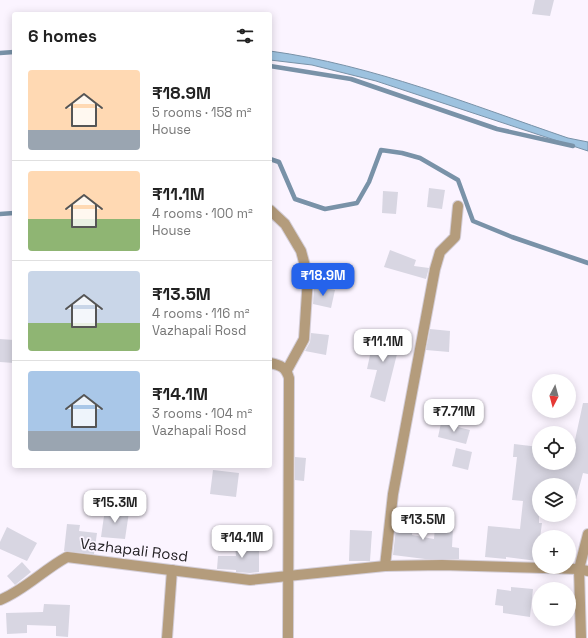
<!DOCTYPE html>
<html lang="en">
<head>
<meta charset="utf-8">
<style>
  :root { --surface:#fff; --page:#f6f6f6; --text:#222; --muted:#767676; --line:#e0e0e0; --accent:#2563eb }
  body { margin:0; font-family:"Space Grotesk",sans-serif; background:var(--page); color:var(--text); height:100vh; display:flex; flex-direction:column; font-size:15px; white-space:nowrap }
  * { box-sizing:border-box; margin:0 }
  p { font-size:13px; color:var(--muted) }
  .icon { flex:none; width:22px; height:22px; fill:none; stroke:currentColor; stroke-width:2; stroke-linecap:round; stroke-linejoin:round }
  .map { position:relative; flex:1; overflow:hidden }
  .details { position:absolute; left:12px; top:12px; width:260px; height:456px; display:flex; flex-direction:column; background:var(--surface); border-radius:4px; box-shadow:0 2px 10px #0003 }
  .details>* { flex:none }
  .needle { width:26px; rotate:186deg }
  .controls { position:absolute; left:532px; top:374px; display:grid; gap:8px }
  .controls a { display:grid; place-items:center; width:44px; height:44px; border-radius:50%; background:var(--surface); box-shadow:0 2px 10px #0003; font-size:20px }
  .price { position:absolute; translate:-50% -34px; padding:0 9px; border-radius:8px; background:#fff; color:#222; font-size:13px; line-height:26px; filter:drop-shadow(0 1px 2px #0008) }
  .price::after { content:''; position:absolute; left:50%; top:24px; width:12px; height:9px; margin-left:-6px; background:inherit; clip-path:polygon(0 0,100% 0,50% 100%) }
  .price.active { background:var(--accent); color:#fff }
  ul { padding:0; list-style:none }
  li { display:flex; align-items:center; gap:12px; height:100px; padding:0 16px }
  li+li { border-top:1px solid var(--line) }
  li span { display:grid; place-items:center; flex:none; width:112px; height:80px; border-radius:4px; color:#555 }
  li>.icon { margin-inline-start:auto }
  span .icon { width:48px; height:48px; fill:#fffc; stroke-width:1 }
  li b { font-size:17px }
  h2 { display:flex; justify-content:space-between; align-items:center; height:48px; padding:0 16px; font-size:17px }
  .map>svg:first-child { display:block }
  .water { fill:#9dc2df; stroke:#7992a8 }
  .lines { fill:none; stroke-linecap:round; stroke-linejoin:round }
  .stream { stroke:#7992a8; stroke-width:4.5 }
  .building { fill:#d8d6e2 }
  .minor-casing { stroke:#d4ced8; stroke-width:12 }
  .minor { stroke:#b49c7c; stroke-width:10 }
  .labels { text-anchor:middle; stroke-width:3.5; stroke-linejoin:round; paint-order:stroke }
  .street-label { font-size:15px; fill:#252226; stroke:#fbf4ff }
</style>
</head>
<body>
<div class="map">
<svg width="588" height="638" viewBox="0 0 588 638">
  <rect width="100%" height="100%" fill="#fbf4ff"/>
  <path class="water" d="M270,51C373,65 471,105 568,138L588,142V151L376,81L312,65L270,60Z"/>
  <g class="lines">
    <g class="stream">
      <polyline points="0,53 14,52"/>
      <polyline points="270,66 351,79 497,129 573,146"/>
      <polyline points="270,159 279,162 295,199 325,209 357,203 369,182 381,150 402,153 420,158 458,180 473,221 512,237 588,263"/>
      <polyline points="0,214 14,213"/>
    </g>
  </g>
  <g class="building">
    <polygon points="535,0 554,0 550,16 532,14"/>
    <polygon points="429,188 445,190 442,209 427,207"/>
    <polygon points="383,191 398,192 396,214 382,213"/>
    <polygon points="390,250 416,260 414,266 429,268 426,279 384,267"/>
    <polygon points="314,286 335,290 331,308 313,304"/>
    <polygon points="430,329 450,331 449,352 426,350"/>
    <polygon points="375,332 401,338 385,402 370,397 377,370 367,369"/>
    <polygon points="311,333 329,335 326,355 305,351 310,342"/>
    <polygon points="0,339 14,340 14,363 0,362"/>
    <polygon points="583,403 588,403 588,474 583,473 573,511 569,510 569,485 539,485 539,523 542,523 537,561 506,557 506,559 485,557 488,526 520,529 523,501 512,500 517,457 513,457 514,444 539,447 539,463 569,463 569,438 575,440"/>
    <polygon points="441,423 470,430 466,444 438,437"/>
    <polygon points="456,448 472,452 468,470 452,466"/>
    <polygon points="295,457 306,458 304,481 295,480"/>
    <polygon points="213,470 239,473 236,497 210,494"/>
    <polygon points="105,509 129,512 125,539 101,537"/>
    <polygon points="398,510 414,512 412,535 434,539 435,527 453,528 452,547 459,548 459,559 425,559 393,555"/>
    <polygon points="67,524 80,525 79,531 97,533 94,554 64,551"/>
    <polygon points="7,527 37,543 27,561 0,549 0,542"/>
    <polygon points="350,530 372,531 370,561 349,561"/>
    <polygon points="235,544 259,544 259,572 250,573 236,572 236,570 217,569 218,556 236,556"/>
    <polygon points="22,562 31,572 15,585 7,576"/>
    <polygon points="511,587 533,589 530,617 503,613 503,606 495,605 497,589 511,591"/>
    <polygon points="44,604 70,605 68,637 56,636 56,626 27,625 27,633 7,634 6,613 43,612"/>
  </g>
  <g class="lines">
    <g class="minor-casing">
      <g id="minor">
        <polyline points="270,210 285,224 301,251 308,277 304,339 287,370"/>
        <path d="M270,363C280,365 286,367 289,378L288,638"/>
        <polyline points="385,566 393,494 435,269 440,252 455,237 458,206"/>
        <path d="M0,600C25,590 43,570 67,557L250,580L385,566L442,565L579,569L588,571"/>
        <polyline points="167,638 172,570"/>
        <polyline points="581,638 579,569 588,534"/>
      </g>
    </g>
    <use href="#minor" class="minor"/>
  </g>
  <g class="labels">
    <g class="street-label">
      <text transform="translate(134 550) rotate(7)" y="5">Vazhapali Rosd</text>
    </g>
  </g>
</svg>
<div class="controls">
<a><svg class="needle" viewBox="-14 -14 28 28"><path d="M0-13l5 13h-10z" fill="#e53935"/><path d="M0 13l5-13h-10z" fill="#767676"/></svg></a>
<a><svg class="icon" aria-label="locate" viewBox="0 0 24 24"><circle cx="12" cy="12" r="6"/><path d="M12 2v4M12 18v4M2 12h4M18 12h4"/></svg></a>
<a><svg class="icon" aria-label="layers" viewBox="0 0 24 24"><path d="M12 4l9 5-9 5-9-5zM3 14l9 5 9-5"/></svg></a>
<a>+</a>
<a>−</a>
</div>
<b class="price active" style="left:323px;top:297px">₹18.9M</b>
<b class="price" style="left:383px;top:363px">₹11.1M</b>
<b class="price" style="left:454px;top:433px">₹7.71M</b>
<b class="price" style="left:115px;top:524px">₹15.3M</b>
<b class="price" style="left:423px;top:541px">₹13.5M</b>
<b class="price" style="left:242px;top:559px">₹14.1M</b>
<section class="details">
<h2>6 homes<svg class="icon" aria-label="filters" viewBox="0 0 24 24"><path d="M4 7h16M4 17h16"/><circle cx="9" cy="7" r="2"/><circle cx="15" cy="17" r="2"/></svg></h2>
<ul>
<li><span style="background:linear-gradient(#ffd9b3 75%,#9aa5b1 0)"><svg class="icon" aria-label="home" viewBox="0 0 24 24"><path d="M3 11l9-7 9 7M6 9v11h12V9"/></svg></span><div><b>₹18.9M</b><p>5 rooms · 158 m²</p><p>House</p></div></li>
<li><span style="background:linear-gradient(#ffd9b3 60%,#8fb573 0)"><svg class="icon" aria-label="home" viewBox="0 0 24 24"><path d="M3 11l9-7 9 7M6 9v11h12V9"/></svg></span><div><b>₹11.1M</b><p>4 rooms · 100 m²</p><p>House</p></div></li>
<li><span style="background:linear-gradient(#c9d6e8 65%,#8fb573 0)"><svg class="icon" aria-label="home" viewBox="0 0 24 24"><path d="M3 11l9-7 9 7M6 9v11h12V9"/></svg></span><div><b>₹13.5M</b><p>4 rooms · 116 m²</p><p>Vazhapali Rosd</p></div></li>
<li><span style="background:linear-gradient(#a9c7e8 75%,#9aa5b1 0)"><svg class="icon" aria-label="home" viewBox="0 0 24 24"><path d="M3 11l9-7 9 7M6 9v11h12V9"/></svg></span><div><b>₹14.1M</b><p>3 rooms · 104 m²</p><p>Vazhapali Rosd</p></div></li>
</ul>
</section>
</div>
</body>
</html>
